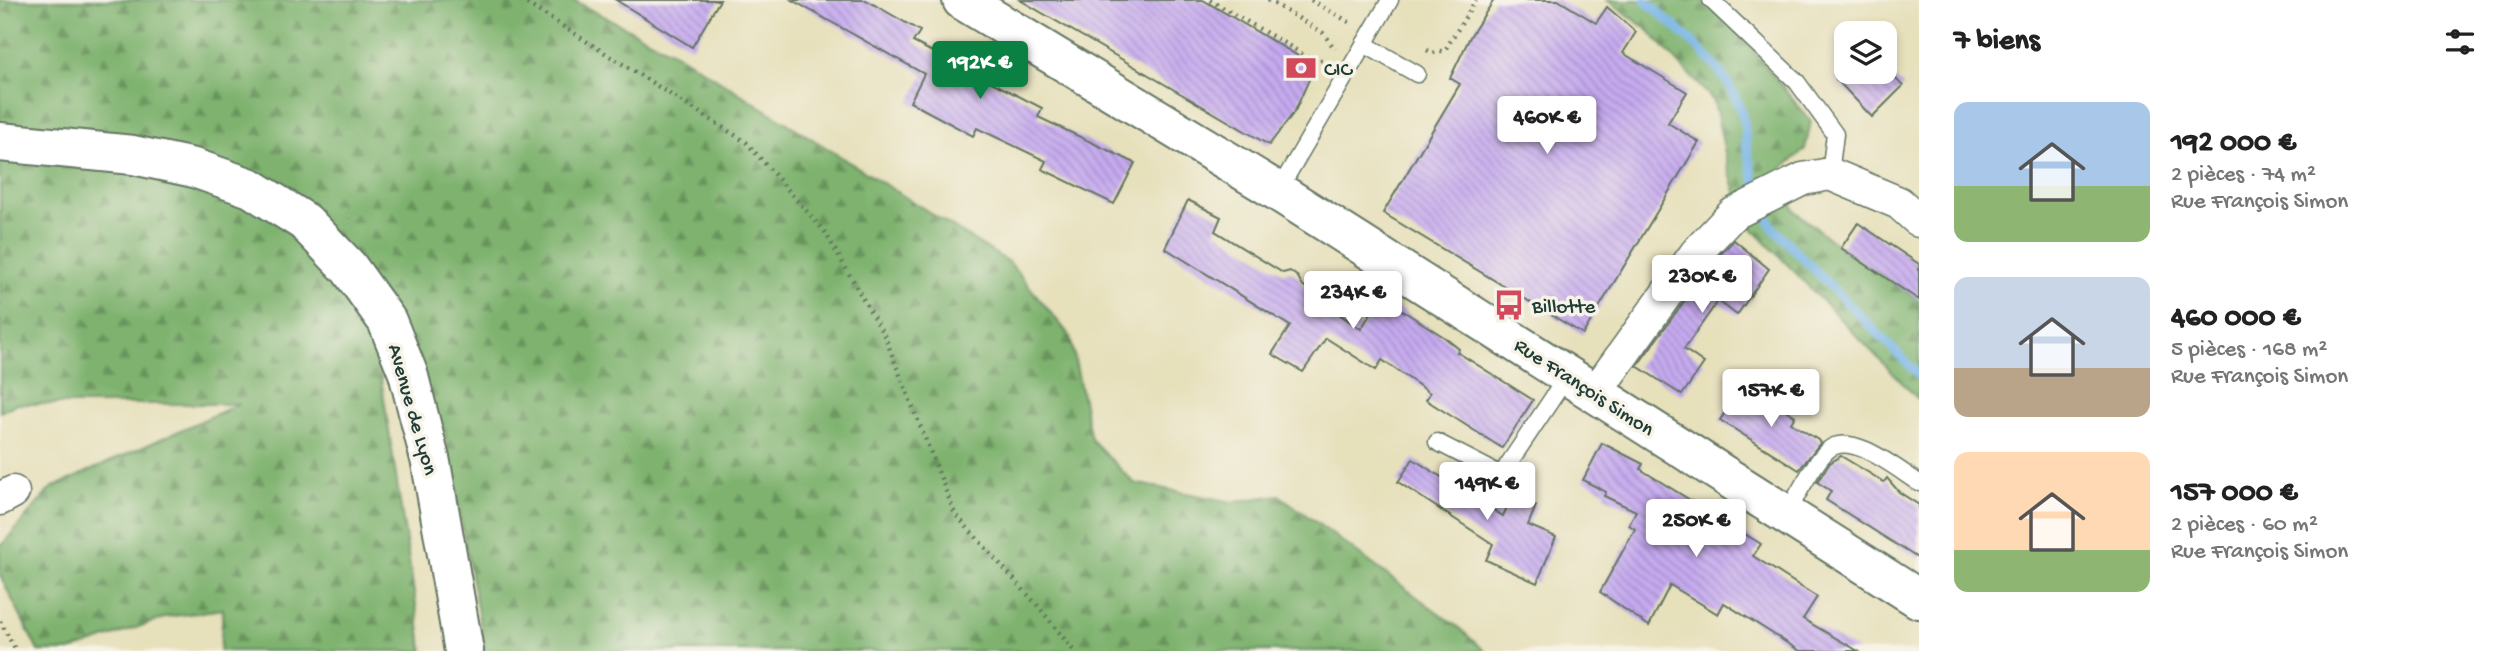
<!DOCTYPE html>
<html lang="fr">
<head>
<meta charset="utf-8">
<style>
  :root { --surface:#fff; --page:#f2f2f2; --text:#222; --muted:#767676; --accent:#0b8043 }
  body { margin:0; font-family:"Gochi Hand",sans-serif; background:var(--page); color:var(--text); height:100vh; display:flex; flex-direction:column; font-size:26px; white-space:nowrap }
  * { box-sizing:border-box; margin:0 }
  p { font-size:23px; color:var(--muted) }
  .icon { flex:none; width:38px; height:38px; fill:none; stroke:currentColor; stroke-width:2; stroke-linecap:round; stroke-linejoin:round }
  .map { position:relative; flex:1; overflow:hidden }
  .panel { display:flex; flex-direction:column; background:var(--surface); width:595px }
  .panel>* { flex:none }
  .buttons { position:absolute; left:1834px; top:21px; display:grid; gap:14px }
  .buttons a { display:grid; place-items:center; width:63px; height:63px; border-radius:14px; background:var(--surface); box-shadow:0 4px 10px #0003; font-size:35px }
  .price { position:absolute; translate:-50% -60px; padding:0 16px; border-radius:7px; background:#fff; color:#222; font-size:23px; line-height:46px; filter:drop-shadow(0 2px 4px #0008) }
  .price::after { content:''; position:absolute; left:50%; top:42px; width:21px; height:16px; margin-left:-10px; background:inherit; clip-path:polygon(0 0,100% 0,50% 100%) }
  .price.selected { background:var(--accent); color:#fff }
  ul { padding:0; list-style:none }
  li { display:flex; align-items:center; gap:21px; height:175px; padding:0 35px }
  li span { display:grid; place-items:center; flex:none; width:196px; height:140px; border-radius:14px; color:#555 }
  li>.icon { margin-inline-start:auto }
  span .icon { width:84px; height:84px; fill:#fffc; stroke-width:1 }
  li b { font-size:30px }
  h2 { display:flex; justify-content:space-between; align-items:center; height:84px; padding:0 35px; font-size:30px }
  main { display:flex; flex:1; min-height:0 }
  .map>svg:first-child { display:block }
  .forest { fill:url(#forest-firs); stroke:#4e7851; stroke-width:2 }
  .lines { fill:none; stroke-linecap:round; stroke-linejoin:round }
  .stream { stroke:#74b3e7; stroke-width:9 }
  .building { fill:url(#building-back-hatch) }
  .service-casing { stroke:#657663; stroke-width:19 }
  .minor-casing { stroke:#657663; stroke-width:35 }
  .tertiary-casing { stroke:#657663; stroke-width:42 }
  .secondary-casing { stroke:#657663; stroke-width:42 }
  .path { stroke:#657663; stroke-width:4.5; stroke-dasharray:2 5; stroke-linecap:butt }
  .service { stroke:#fff; stroke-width:16 }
  .minor { stroke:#fff; stroke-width:32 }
  .tertiary { stroke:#fff; stroke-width:38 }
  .secondary { stroke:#fff; stroke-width:38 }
  .labels { text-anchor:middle; stroke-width:7; stroke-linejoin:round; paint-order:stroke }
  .poi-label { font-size:21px; fill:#1f3d34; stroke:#f7f3e8; text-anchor:start }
  .street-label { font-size:21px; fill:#1f3d34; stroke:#f7f3e8 }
</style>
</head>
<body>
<main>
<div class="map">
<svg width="1919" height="651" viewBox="0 0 1919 651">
  <defs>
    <pattern id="forest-firs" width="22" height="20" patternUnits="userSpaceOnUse" patternTransform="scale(1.75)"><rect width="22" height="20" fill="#7eb26e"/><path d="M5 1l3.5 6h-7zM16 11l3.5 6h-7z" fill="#67925b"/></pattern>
    <pattern id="building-back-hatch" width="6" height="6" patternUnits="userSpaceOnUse" patternTransform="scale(1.75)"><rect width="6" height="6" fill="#c6aaf0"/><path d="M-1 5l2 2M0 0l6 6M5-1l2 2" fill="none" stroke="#a08cc3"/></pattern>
  </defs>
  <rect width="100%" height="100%" fill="#f7f3e8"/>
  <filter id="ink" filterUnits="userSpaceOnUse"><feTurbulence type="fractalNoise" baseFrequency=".0143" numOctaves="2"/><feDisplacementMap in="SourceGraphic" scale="14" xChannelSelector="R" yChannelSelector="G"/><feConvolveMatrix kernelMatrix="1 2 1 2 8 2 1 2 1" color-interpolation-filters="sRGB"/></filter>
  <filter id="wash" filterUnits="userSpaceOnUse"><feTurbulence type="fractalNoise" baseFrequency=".00686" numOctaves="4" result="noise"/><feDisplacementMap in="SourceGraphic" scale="28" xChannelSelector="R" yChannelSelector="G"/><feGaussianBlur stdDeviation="1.57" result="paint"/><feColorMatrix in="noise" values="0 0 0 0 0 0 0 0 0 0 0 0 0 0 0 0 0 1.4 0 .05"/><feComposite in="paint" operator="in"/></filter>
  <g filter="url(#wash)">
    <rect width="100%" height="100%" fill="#e6e0bb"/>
    <g class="forest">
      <polygon points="0,0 573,0 677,54 1010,263 1070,336 1091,439 1134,483 1232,502 1279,495 1459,628 1485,651 485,651 444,429 373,327 423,651 220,651 223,609 167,617 70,651 38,651 0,575 0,547 51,488 239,404 16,404 0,412"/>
      <polygon points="1607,0 1712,0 1811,122 1805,149 1776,174 1795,211 1841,248 1919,300 1919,400 1745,221 1728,167 1714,101 1648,30"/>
    </g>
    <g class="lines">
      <path class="stream" d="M1645,0C1682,35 1730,66 1743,118C1746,129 1745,140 1747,150C1752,177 1760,202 1772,227L1919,375"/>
    </g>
    <g id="blocks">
      <g class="building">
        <polygon points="616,0 720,0 692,47"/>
        <polygon points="792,0 866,0 920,31 913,42 1042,108 1038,117 1135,163 1114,204 1042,169 1046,161 977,128 973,136 910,102 924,74"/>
        <polygon points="1020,0 1203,0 1315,66 1295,111 1269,145"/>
        <polygon points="1494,0 1558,0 1596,23 1607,7 1636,32 1623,53 1687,92 1668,123 1699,142 1583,334 1383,213 1460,84 1450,78 1471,35"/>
        <polygon points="1846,68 1846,72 1885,72 1885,68 1903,86 1872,117 1836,79"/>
        <polygon points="1188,200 1221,217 1215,231 1283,273 1290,271 1298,277 1302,285 1319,295 1317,299 1361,329 1381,297 1444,337 1459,349 1457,352 1533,400 1502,448 1426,400 1430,393 1382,360 1376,370 1326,338 1303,372 1272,354 1290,326 1165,248"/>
        <polygon points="1858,223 1919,264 1919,300 1841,248"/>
        <polygon points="1734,240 1769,269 1737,315 1718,301 1684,349 1704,363 1682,395 1637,366 1713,262"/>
        <polygon points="1739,391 1766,407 1770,400 1795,416 1791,423 1818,440 1820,443 1799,470 1720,420"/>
        <polygon points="1602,443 1643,464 1640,469 1761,544 1753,556 1817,597 1803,619 1858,651 1800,651 1724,603 1718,614 1670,585 1649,626 1600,592 1635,529 1629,525 1636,511 1604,496 1606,492 1583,480"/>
        <polygon points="1841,456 1884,482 1887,478 1899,492 1919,505 1919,559 1826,500 1831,491 1817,482 1830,463"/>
        <polygon points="1413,459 1503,516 1512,496 1536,506 1528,525 1556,537 1537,583 1486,560 1493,544 1398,482"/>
      </g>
    </g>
  </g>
  <g filter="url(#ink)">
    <use href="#blocks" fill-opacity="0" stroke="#657663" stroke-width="2"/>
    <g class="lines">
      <g class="service-casing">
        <g id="service">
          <polyline points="1711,0 1797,82 1835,134 1830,174"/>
          <polyline points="1364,44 1417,74"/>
          <polyline points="1278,191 1390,0"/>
          <polyline points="1437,442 1501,475 1568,375"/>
          <path d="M1786,514C1797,497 1813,463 1828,450C1851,430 1898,470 1919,483"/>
        </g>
      </g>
      <g class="minor-casing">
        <g id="minor">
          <polyline points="1595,393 1696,253 1733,214 1803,179 1830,174 1899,203 1919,221"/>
          <polyline points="0,499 13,492"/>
        </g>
      </g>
      <g class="tertiary-casing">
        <polyline id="tertiary" points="0,142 133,155 194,168 251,188 305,222 349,268 387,321 408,373 431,463 464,651"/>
      </g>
      <g class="secondary-casing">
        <polyline id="secondary" points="962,0 1277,191 1919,599"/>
      </g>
      <g class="path">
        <polyline points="521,0 746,142 825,232 885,337 955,514 1038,606 1074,651"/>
        <polyline points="1210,0 1313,60 1325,60"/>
        <polyline points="1268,0 1323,33 1335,49"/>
        <polyline points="1311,0 1349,22"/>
        <polyline points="1427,50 1433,53 1445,50 1476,0"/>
        <polyline points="0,621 16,651"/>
      </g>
      <use href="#service" class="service"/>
      <use href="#minor" class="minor"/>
      <use href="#tertiary" class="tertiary"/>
      <use href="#secondary" class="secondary"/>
    </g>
  </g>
  <defs>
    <g id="bank-bare" transform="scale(2.415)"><path d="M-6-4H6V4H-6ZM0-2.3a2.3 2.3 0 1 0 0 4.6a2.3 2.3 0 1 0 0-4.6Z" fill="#d1495b" stroke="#f7f3e8" stroke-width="2.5" paint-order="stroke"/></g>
    <g id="bus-bare" transform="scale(2.415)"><path d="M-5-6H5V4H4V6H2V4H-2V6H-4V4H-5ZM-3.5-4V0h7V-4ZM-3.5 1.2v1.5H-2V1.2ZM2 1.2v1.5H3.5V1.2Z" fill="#d1495b" stroke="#f7f3e8" stroke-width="2.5" paint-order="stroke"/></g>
  </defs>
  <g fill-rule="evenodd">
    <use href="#bank-bare" x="1301" y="68"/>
    <use href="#bus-bare" x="1509" y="305"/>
  </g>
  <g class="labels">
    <g class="poi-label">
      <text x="1324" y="75">CIC</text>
      <text x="1532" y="312">Billotte</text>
    </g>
    <g class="street-label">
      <text transform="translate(1585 386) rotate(33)" y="7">Rue François Simon</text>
      <text transform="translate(414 409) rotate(74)" y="7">Avenue de Lyon</text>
    </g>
  </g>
</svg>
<div class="buttons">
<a><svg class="icon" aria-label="layers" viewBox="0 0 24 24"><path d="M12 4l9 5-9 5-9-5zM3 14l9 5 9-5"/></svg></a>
</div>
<b class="price selected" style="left:980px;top:101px">192K €</b>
<b class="price" style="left:1547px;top:156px">460K €</b>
<b class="price" style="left:1702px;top:315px">230K €</b>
<b class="price" style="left:1353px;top:331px">234K €</b>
<b class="price" style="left:1771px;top:429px">157K €</b>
<b class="price" style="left:1487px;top:522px">149K €</b>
<b class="price" style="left:1696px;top:559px">250K €</b>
</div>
<section class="panel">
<h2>7 biens<svg class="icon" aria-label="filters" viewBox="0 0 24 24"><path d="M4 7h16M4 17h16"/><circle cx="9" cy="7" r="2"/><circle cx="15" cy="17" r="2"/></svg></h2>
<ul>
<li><span style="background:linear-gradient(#a9c7e8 60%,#8fb573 0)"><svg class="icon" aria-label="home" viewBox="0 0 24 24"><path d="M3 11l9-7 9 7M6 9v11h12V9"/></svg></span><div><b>192 000 €</b><p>2 pièces · 74 m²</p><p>Rue François Simon</p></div></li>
<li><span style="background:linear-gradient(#c9d6e8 65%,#b9a48a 0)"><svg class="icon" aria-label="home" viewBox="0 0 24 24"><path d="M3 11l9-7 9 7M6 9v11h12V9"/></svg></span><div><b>460 000 €</b><p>5 pièces · 168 m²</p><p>Rue François Simon</p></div></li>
<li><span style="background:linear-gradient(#ffd9b3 70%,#8fb573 0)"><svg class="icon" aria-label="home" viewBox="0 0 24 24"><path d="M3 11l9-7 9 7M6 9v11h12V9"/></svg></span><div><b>157 000 €</b><p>2 pièces · 60 m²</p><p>Rue François Simon</p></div></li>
</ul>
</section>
</main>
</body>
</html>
